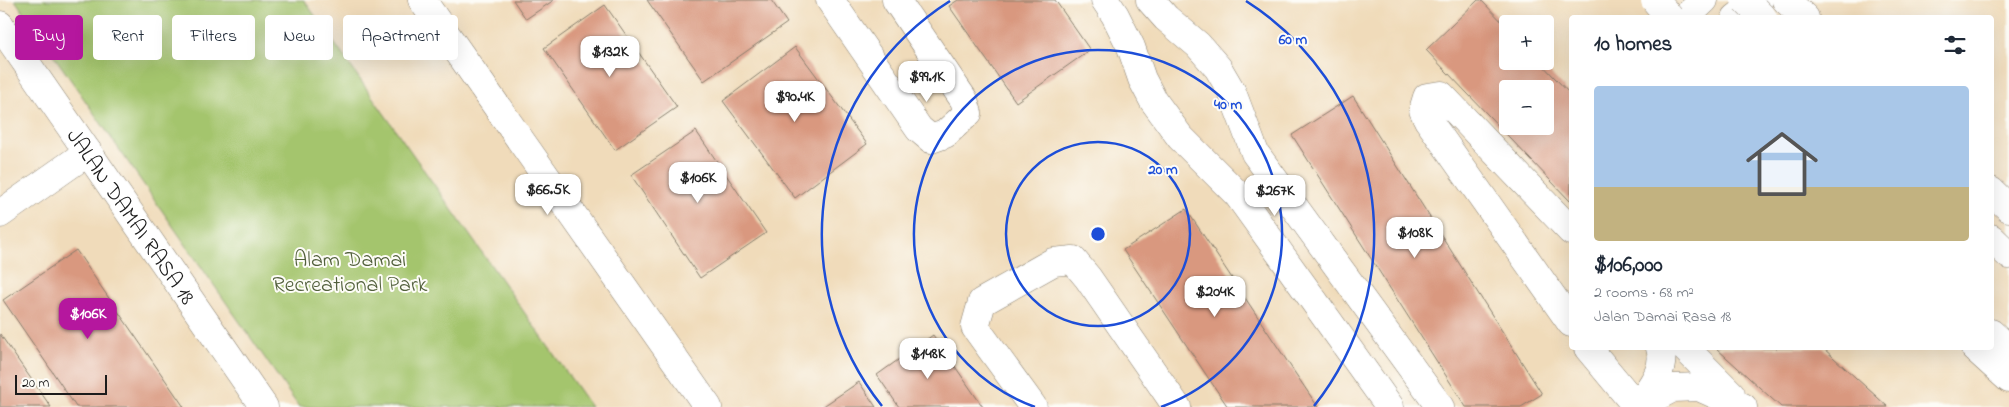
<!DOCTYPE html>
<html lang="en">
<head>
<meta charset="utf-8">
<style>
  :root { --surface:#fff; --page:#f6f6f7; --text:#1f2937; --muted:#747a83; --line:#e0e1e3; --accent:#b5179e }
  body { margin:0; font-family:"Indie Flower",sans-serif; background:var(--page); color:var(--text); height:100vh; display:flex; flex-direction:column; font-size:19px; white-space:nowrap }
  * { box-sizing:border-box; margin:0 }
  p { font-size:16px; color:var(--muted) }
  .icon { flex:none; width:28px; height:28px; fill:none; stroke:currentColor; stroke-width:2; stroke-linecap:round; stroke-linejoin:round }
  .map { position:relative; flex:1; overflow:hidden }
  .side { position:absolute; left:1569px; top:15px; width:425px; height:335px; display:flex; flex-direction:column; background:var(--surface); border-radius:5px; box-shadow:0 5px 20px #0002 }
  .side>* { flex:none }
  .hud { position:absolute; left:15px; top:15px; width:475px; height:45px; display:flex; gap:10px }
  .buttons { position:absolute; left:1499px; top:15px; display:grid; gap:10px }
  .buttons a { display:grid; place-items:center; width:55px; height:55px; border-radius:5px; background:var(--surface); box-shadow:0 5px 20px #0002; font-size:25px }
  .scale { position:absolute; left:15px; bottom:12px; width:92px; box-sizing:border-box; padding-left:5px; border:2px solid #1c1c1c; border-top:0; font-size:14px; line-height:18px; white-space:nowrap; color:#1c1c1c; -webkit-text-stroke:4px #fdfcf7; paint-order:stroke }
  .price { position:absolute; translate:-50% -42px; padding:0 11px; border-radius:10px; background:#fff; color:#222; font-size:16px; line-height:32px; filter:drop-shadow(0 1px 2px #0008) }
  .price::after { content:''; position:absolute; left:50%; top:30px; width:15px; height:11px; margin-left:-8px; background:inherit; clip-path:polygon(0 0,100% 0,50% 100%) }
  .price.current { background:var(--accent); color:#fff }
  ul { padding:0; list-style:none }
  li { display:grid; align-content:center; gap:10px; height:265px; padding:0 25px }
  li+li { border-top:1px solid var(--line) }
  li span { display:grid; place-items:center; height:155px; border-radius:5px; color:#555 }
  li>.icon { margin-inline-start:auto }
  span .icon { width:90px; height:90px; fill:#fffc; stroke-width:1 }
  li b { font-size:21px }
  h2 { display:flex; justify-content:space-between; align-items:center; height:60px; padding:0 25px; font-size:21px }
  .pill { padding:0 18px; border-radius:5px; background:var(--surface); box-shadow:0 5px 20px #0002; font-size:18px; line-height:45px }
  .pill.current { background:var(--accent); color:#fff }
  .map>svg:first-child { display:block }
  .green { fill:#a4c56d; stroke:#607044 }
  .building { fill:#d9987f; fill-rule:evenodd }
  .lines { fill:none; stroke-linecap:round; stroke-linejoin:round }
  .minor-casing { stroke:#867c6b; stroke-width:29 }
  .major-casing { stroke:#867c6b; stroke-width:29 }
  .highway-casing { stroke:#867c6b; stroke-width:29 }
  .minor { stroke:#fff; stroke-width:28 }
  .major { stroke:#fff; stroke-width:28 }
  .highway { stroke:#fff; stroke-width:28 }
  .highway-bridge-casing { stroke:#867c6b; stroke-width:29; stroke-linecap:butt }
  .highway-bridge { stroke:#fff; stroke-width:28 }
  .ring { fill:none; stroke:#1d4ed8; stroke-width:2.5 }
  .labels { text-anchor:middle; stroke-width:4; stroke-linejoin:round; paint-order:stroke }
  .street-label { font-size:22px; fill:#1c1c1c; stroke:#fdfcf7 }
  .park-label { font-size:22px; fill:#52603c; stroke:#fdfcf7 }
  .centre { fill:#1d4ed8; stroke:#fdfcf7; stroke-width:2.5 }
  .ring-label { font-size:15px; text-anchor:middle; font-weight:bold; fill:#1d4ed8; stroke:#fdfcf7; stroke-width:4; stroke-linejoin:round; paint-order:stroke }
</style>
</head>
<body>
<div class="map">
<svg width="2009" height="407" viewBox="0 0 2009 407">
  <rect width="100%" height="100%" fill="#fdfcf7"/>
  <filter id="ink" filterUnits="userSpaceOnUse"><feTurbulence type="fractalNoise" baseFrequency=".02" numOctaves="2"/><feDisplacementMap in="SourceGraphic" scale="10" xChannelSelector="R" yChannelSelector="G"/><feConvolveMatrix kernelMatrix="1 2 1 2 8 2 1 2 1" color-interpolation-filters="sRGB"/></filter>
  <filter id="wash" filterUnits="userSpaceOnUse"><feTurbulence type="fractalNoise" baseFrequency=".0096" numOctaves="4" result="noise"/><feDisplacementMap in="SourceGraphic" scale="20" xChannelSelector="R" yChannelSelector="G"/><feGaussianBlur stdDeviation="1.12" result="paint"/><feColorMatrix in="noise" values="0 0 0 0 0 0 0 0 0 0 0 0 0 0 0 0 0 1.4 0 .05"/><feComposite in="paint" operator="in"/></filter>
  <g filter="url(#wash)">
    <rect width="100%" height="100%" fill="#f0dbba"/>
    <polygon class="green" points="15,0 304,0 591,407 299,407"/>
    <g id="blocks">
      <g class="building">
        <polygon points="513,0 554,0 526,19"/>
        <polygon points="647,0 771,0 787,23 704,81"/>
        <polygon points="958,0 1055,0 1090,50 1016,102 949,6"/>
        <path d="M1478,0H1481L1508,28V61H1539L1571,95V202L1426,50ZM1508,89H1545V126H1508Z"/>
        <polygon points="605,5 677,107 615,150 544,48"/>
        <polygon points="795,47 867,144 795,198 723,101"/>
        <polygon points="1353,96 1542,394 1521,407 1466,407 1292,135"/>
        <polygon points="696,131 766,233 700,278 631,175"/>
        <polygon points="1186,209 1293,370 1318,407 1228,407 1209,379 1123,250"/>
        <polygon points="76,250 95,278 184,407 76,407 60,383 3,300"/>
        <polygon points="0,334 22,366 51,407 0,407"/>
        <polygon points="933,335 956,368 983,407 899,407 877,375"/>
        <polygon points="1716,348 1823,348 1888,407 1781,407"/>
        <polygon points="859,382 876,407 822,407"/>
      </g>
    </g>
  </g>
  <g filter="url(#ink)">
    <use href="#blocks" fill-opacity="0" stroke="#867c6b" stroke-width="1"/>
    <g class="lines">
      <g class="minor-casing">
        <g id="minor">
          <polyline points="422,0 708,407"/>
          <polyline points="830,0 919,129 931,139 945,134 968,113 964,100 896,0"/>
          <polyline points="1105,0 1115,15 1131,47 1142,79 1153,100 1180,137 1238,195 1390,407"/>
          <polyline points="1150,0 1166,18 1198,45 1218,68 1232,92 1255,153 1440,407"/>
          <polyline points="1685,18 1704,0"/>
          <polyline points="1736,18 1759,0"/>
          <path id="s1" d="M0,25L264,407"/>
          <polyline points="0,214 88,152"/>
          <polyline points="1571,231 1441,95 1427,97 1423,110 1428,120 1571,323"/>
          <polyline points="1588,348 1637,407"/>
          <polyline points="1685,348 1731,394"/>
          <path d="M1638,406C1649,388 1667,370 1660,348"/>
          <polyline points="1033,407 975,327 982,302 1053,262 1073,260 1088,278 1177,407"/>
          <polyline points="1637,407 1673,388 1699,387 1743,407"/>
        </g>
      </g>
      <g class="major-casing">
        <polyline id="major" points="1991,333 2009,349"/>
      </g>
      <g class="highway-casing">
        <g id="highway">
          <polyline points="1786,0 1805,18"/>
          <polyline points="1991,191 2009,208"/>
          <polyline points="1991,238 2009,255"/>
          <polyline points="1975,348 2009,379"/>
        </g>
      </g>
      <use href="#minor" class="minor"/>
      <use href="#major" class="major"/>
      <use href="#highway" class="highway"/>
      <g class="highway-bridge-casing">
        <g id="highway-bridge">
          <polyline points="1655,0 1670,18"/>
          <polyline points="1745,0 1763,18"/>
        </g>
      </g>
      <use href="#highway-bridge" class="highway-bridge"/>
    </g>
  </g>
  <g class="ring">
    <circle cx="1098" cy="234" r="92"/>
    <path d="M1035 407A184 184 0 1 1 1161 407"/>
    <path d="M882 406A276 276 0 0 1 950 1M1246 1A276 276 0 0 1 1314 406"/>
  </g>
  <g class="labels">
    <g class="street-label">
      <text dy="8" stroke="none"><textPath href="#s1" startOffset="232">JALAN DAMAI RASA 18</textPath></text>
    </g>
    <g class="park-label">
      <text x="350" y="266">Alam Damai<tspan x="350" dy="25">Recreational Park</tspan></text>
    </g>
  </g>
  <circle cx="1098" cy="234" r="8" class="centre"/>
  <g class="ring-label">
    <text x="1293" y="44">60 m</text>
    <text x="1228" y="109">40 m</text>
    <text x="1163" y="174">20 m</text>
  </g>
</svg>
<div class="buttons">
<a>+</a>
<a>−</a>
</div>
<div class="scale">20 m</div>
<b class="price" style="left:610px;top:78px">$132K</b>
<b class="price" style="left:927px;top:103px">$99.1K</b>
<b class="price" style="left:795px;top:123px">$90.4K</b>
<b class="price" style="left:698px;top:204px">$106K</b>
<b class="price" style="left:548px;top:216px">$66.5K</b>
<b class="price" style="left:1275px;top:217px">$267K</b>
<b class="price" style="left:1415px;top:259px">$108K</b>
<b class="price" style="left:1215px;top:318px">$204K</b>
<b class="price current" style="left:88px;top:340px">$106K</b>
<b class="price" style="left:928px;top:380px">$148K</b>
<div class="hud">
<a class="pill current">Buy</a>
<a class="pill">Rent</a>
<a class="pill">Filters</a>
<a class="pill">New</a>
<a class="pill">Apartment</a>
</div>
<section class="side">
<h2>10 homes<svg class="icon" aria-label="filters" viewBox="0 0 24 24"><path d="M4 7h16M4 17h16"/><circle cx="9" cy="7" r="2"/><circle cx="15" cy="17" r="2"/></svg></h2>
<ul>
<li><span style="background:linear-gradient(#a9c7e8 65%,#c2b280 0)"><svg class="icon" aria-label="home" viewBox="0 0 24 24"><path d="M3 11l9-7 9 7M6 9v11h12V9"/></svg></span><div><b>$106,000</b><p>2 rooms · 68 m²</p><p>Jalan Damai Rasa 18</p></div></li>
</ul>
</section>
</div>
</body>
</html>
